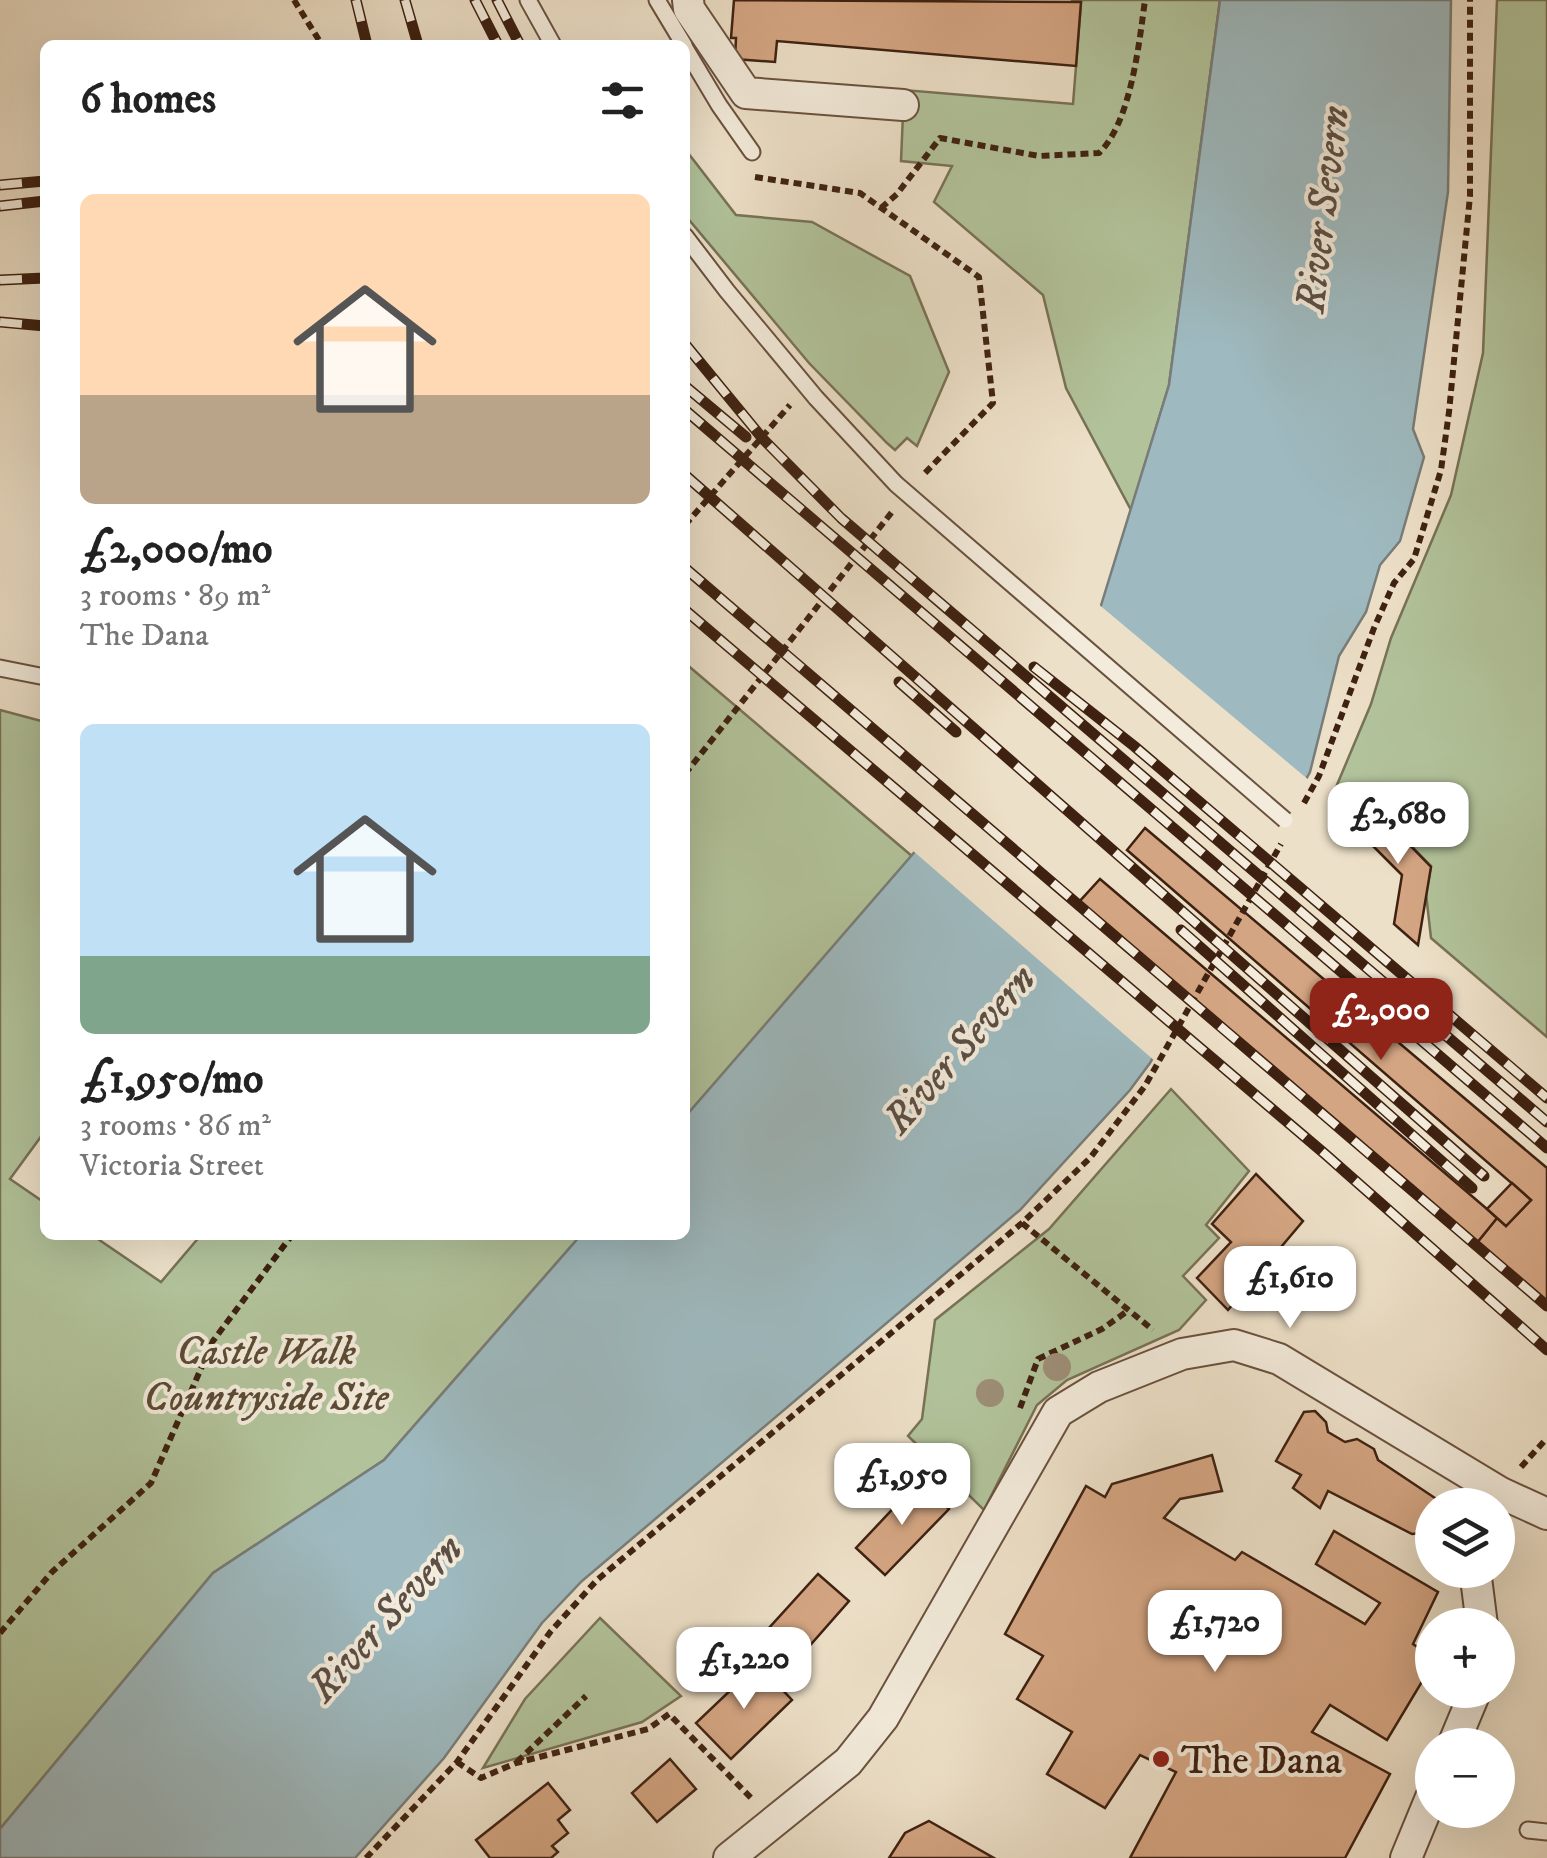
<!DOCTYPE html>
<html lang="en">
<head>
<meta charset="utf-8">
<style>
  :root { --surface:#fff; --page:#f6f6f6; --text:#222; --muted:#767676; --accent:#8f2418 }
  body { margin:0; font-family:"IM FELL DW Pica",serif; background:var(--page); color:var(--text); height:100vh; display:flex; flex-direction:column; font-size:38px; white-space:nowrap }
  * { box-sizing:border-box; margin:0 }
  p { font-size:32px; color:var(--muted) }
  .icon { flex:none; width:55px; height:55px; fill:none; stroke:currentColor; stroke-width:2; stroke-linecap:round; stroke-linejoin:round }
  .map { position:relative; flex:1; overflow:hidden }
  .side { position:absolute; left:40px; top:40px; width:650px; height:1200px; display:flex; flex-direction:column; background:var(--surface); border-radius:15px; box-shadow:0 10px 40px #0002 }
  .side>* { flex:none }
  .fabs { position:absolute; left:1415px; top:1488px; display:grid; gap:20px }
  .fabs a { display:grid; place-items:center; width:100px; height:100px; border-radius:50%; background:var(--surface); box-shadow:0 10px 40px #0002; font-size:50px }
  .price { position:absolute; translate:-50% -85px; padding:0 22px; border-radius:20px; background:#fff; color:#222; font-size:32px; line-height:65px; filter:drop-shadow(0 2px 5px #0008) }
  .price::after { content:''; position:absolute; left:50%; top:60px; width:30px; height:22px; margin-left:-15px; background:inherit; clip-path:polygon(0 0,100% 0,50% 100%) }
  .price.active { background:var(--accent); color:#fff }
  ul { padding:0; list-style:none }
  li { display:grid; align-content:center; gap:20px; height:530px; padding:0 40px }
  li span { display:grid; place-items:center; height:310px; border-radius:15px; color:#555 }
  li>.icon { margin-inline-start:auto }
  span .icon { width:180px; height:180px; fill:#fffc; stroke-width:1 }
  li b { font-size:42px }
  h2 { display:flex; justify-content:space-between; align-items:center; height:120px; padding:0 40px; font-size:42px }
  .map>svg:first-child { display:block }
  .green { fill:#b2c39b; stroke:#787256; stroke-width:2.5 }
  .water { fill:#9ebac0; stroke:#787d7a; stroke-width:2.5 }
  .pier { fill:#ede0c8 }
  .building { fill:#d4a582; stroke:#3e2111; stroke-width:2.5 }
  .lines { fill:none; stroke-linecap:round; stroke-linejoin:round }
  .lane-casing { stroke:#6a513f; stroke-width:19 }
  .street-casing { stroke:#6a513f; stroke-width:34 }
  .path { stroke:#3e2111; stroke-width:6; stroke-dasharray:8 5; stroke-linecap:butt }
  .lane { stroke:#f3ebdb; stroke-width:15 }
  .street { stroke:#f3ebdb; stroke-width:30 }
  .rail-casing { stroke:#3e2111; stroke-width:11 }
  .rail { stroke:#f3ebdb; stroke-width:8; stroke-dasharray:22; stroke-linecap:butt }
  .lane-bridge-casing { stroke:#6a513f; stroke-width:19; stroke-linecap:butt }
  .lane-bridge { stroke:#f3ebdb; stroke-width:15 }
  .tree { fill:#9d8e77 }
  .poi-dot { fill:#8f2418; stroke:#f3ebdb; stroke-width:4 }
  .labels { text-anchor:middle; stroke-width:8; stroke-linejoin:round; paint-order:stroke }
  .park-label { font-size:40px; font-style:italic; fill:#5b4a34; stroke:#f3ebdb }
  .poi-label { font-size:40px; fill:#3e2111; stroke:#f3ebdb; text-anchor:start }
  .water-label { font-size:42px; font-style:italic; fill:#5b4f46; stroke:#f3ebdb }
</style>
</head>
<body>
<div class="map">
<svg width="1547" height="1858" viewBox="0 0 1547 1858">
  <rect width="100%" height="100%" fill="#ede0c8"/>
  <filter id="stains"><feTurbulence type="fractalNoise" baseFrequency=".002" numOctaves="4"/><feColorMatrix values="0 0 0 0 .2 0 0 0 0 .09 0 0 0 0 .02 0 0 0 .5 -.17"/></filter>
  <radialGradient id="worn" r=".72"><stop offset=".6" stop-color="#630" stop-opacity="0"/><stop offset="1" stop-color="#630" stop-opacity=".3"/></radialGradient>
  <g class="green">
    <polygon points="1071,0 1220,0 1169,385 1131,510 1066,388 1043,295 934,202 952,166 901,161 904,90 1073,104 1081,3"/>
    <polygon points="1497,0 1547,0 1547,1037 1431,938 1426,894 1431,866 1365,799 1350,823 1334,792 1371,704 1391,638 1451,495 1483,353"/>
    <polygon points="685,149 736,215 812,222 910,276 949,372 917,446 907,438 895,450 887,443 809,363 685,215"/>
    <polygon points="685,663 913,857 685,1117"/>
    <polygon points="0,710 45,722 45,1131 10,1179 45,1203 45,1235 92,1235 161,1282 201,1235 581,1235 384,1460 213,1573 0,1829"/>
    <polygon points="1171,1089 1249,1171 1206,1225 1219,1238 1183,1276 1206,1300 1179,1330 1067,1380 1037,1405 984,1510 908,1436 922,1419 935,1320 1049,1229"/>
    <polygon points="600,1618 681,1696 642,1722 483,1768 525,1699"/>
  </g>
  <polygon class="water" points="1220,0 1451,0 1448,192 1413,429 1424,457 1400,541 1380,565 1366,612 1339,656 1310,772 1150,1063 1130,1090 1020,1210 582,1581 542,1623 444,1758 355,1858 0,1858 0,1829 213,1573 384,1460 581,1235 685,1235 685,1117 1086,654 1169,385"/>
  <polygon class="pier" points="1097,603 1310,781 1156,1062 912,850 1082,652"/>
  <g class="building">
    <polygon points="734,0 1081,2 1076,66 777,41 775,62 735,59 736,38 731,38"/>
    <polygon points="1364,798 1431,867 1418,945 1394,924 1402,875 1350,823"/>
    <polygon points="1145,828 1547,1168 1547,1303 1476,1244 1497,1218 1506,1226 1531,1200 1127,850"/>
    <polygon points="1100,879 1487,1209 1497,1218 1476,1244 1079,902"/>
    <polygon points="1256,1174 1303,1221 1228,1310 1197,1278 1231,1242 1212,1224"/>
    <polygon points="1512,1183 1531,1200 1506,1226 1487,1209"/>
    <polygon points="1315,1411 1326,1422 1328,1432 1345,1442 1357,1439 1374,1449 1378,1460 1435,1498 1438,1505 1432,1505 1432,1532 1412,1534 1328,1491 1320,1508 1293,1488 1301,1475 1276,1461 1304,1412"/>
    <polygon points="1212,1455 1222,1491 1180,1499 1164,1518 1235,1560 1242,1552 1365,1624 1380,1603 1316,1564 1334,1531 1438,1592 1413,1644 1432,1657 1432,1665 1387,1740 1330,1705 1312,1732 1390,1774 1345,1858 1130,1858 1176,1772 1140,1755 1105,1808 1047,1774 1072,1732 1017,1699 1043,1656 1005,1634 1086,1486 1105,1497 1112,1484"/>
    <polygon points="919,1481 949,1509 885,1575 856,1548"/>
    <polygon points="818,1574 849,1601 791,1667 759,1639"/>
    <polygon points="758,1664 792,1700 731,1759 696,1723"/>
    <polygon points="670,1759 696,1789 657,1822 632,1793"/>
    <polygon points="548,1783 570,1810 558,1820 568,1833 552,1846 558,1852 551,1858 490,1858 476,1840"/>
    <polygon points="929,1821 994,1858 889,1858 905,1833"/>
  </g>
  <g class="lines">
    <g class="lane-casing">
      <g id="lane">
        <polyline points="528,0 553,45"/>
        <polyline points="657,0 684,45"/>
        <polyline points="685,48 719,105 752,152"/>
        <polyline points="685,236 727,291 816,398"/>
        <polyline points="0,668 45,677"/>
        <polyline points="1528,1830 1547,1832"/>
      </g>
    </g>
    <g class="street-casing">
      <g id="street">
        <polyline points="688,0 689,9 746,93 903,105"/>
        <polyline points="1475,1570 1482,1625"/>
        <polyline points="1453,1745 1476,1690"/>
        <polyline points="729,1858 848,1762 883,1718 1058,1412 1099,1387 1182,1354 1234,1345 1279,1359 1501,1493 1547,1514"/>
        <polyline points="1406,1858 1432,1795"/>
      </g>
    </g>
    <g class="path">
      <polyline points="294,0 322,45"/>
      <polyline points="755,177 860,193 979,277 993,403 922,476"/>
      <path d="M881,208L897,194L940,138L1039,156L1099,153C1131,122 1139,44 1145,0"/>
      <polyline points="685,525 790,405"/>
      <polyline points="685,774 892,512"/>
      <polyline points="1304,803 1319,776 1374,628 1394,583 1414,559 1441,470 1449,412 1470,196 1470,0"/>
      <polyline points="1022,1223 1153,1330"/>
      <polyline points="1020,1408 1038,1359 1102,1329 1129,1310"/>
      <polyline points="1521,1467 1547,1438"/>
      <polyline points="0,1633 52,1572 151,1483 213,1341 292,1235"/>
      <polyline points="457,1762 481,1778 516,1763 648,1729 669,1714 754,1801"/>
      <polyline points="517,1762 586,1696"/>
      <polyline points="366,1858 457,1762 551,1631 597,1580 1022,1223 1090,1158 1145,1086 1281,844"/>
    </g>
    <use href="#lane" class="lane"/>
    <use href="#street" class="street"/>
    <g class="rail-casing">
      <g id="rail">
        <polyline points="356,0 367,45"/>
        <polyline points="405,0 418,45"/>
        <polyline points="475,0 498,45"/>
        <polyline points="497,0 520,45"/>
        <polyline points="0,185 45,181"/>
        <polyline points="0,206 45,201"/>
        <polyline points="0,280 45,278"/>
        <polyline points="0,322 45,326"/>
        <polyline points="685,344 763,439 841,518 1547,1122"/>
        <polyline points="685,386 746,437"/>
        <polyline points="685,410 1547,1148"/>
        <polyline points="685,475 1484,1176"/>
        <polyline points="685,568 1547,1306"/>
        <polyline points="685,610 1325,1154 1547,1350"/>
        <polyline points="1034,667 1134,746 1547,1098"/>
        <polyline points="899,682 956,732"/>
        <polyline points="1181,930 1472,1188"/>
      </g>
    </g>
    <use href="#rail" class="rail"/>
    <g class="lane-bridge-casing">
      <polyline id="lane-bridge" points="816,398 896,484 1285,820"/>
    </g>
    <use href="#lane-bridge" class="lane-bridge"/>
  </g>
  <g class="tree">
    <circle cx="1057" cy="1367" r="14"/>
    <circle cx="990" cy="1393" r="14"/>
  </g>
  <circle class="poi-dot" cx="1161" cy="1759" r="10"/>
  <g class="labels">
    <g class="park-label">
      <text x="266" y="1364">Castle Walk<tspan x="266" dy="46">Countryside Site</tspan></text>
    </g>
    <g class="poi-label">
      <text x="1181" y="1773">The Dana</text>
    </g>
    <g class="water-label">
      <text transform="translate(1321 209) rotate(-83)" y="15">River Severn</text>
      <text transform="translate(958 1048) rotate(-49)" y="15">River Severn</text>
      <text transform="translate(384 1617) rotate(-48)" y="15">River Severn</text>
    </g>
  </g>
  <rect width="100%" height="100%" filter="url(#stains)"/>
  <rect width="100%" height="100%" fill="url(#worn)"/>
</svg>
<div class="fabs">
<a><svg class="icon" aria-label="layers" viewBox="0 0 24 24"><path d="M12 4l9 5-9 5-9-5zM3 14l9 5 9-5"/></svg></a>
<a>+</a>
<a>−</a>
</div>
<b class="price" style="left:1398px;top:867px">£2,680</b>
<b class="price active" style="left:1381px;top:1063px">£2,000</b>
<b class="price" style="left:1290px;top:1331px">£1,610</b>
<b class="price" style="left:902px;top:1528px">£1,950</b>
<b class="price" style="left:1215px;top:1675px">£1,720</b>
<b class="price" style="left:744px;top:1712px">£1,220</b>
<section class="side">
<h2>6 homes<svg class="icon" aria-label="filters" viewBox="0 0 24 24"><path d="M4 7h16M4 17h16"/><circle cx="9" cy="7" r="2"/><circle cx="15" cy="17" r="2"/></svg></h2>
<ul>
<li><span style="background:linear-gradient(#ffd9b3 65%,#b9a48a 0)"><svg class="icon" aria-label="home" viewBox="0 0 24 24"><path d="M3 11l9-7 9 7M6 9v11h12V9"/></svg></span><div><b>£2,000/mo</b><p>3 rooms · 89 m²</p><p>The Dana</p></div></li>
<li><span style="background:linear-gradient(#bfe0f5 75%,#7fa58c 0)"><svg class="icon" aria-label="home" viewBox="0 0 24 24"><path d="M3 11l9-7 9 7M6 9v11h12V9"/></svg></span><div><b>£1,950/mo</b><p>3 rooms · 86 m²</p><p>Victoria Street</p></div></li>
</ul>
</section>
</div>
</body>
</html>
